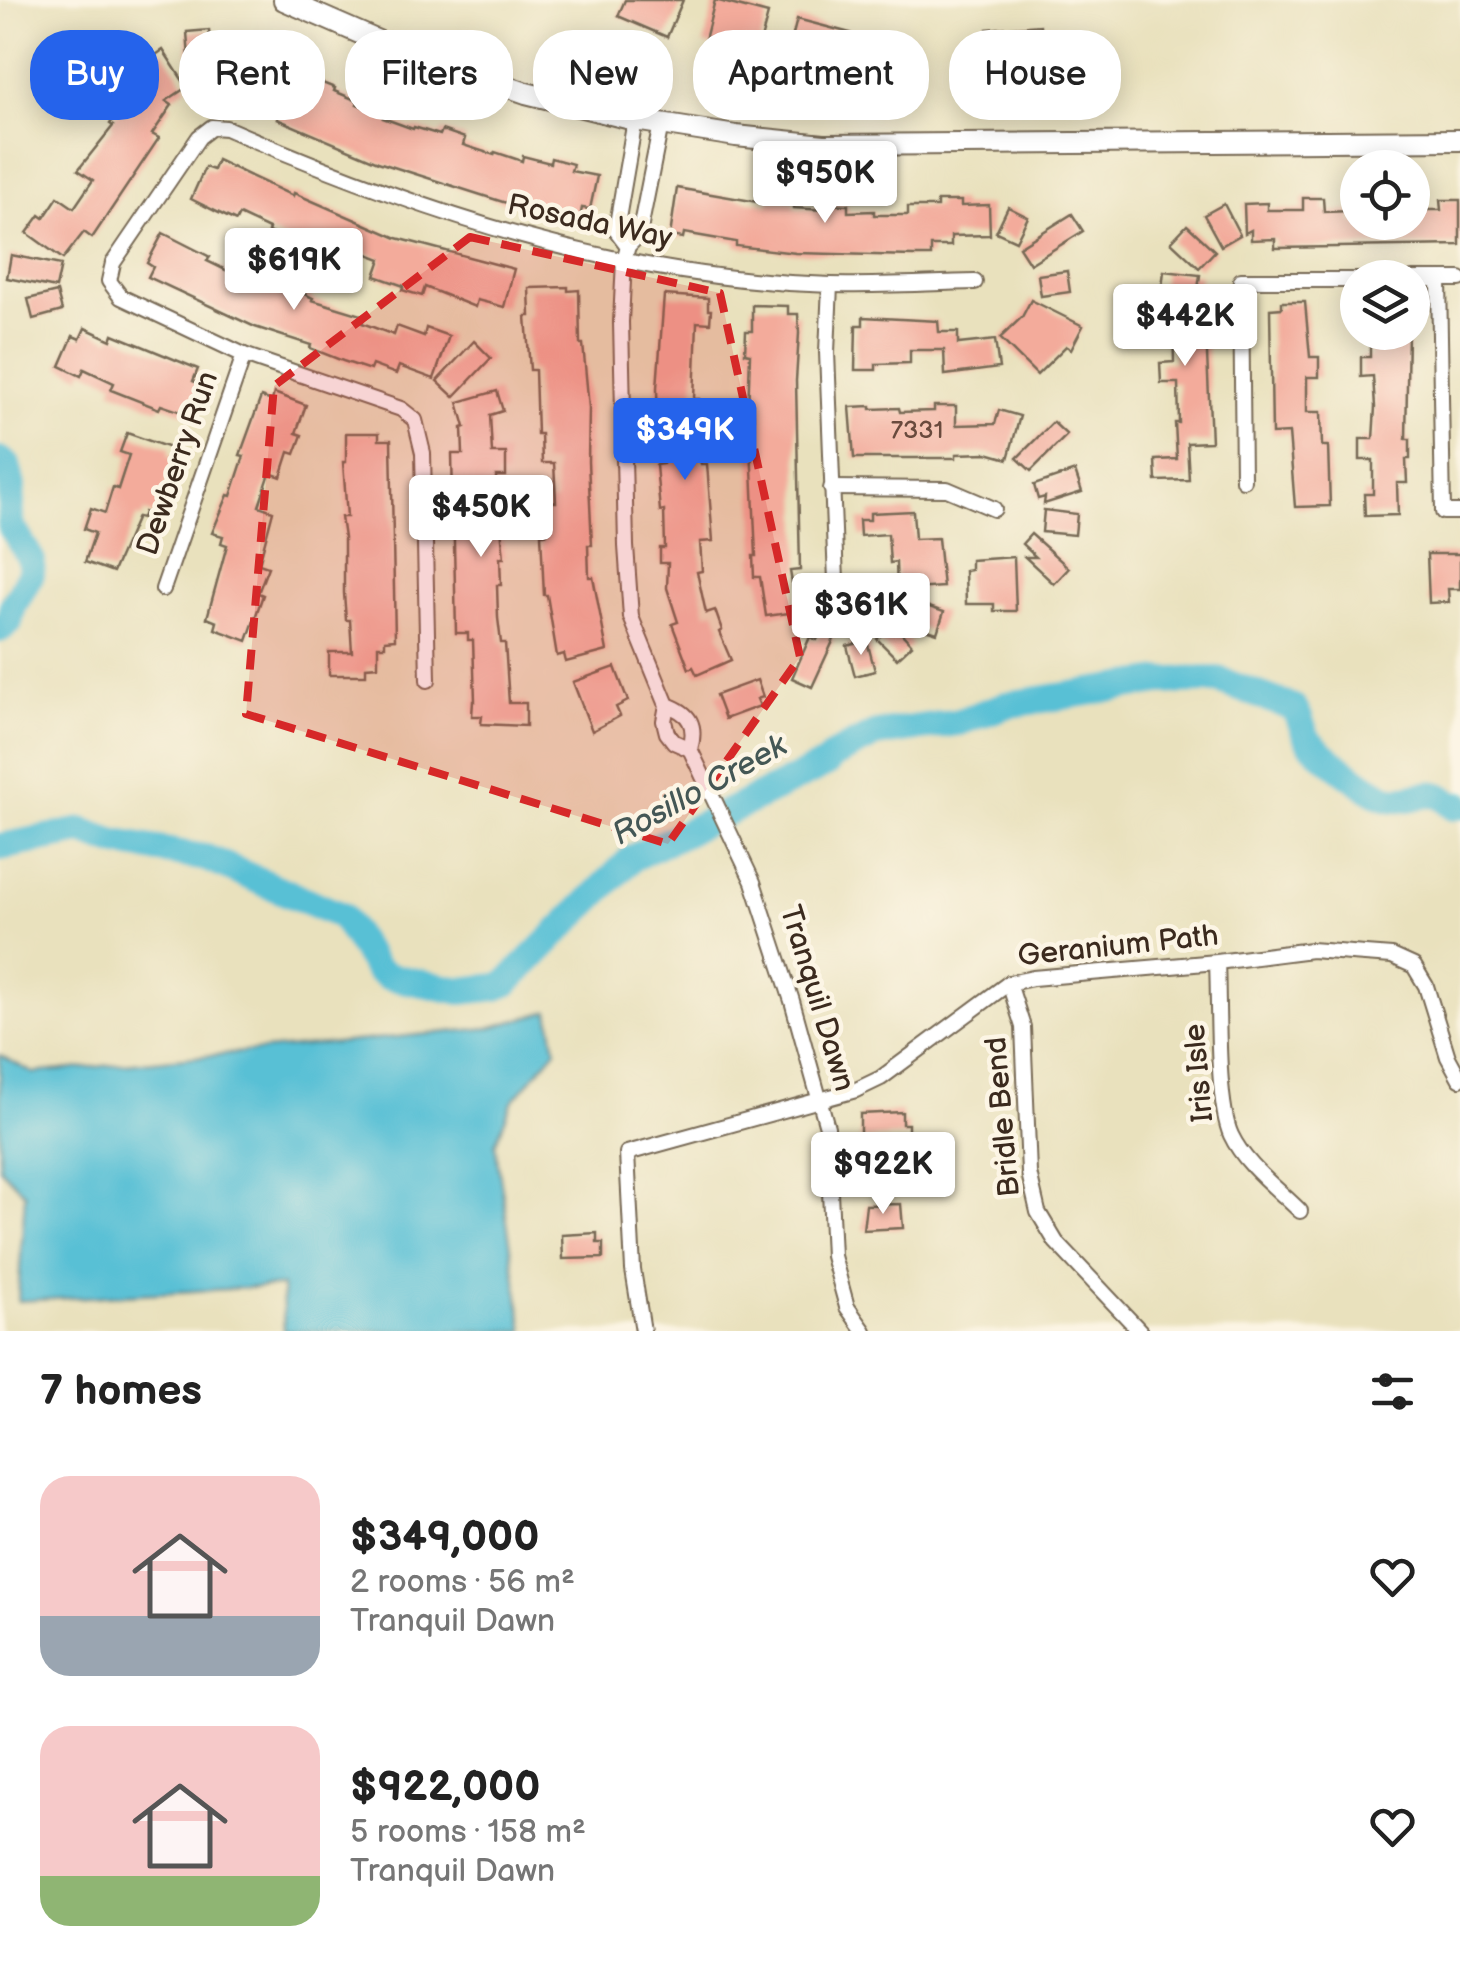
<!DOCTYPE html>
<html lang="en">
<head>
<meta charset="utf-8">
<style>
  :root { --surface:#fff; --page:#f2f2f2; --text:#222; --muted:#767676; --accent:#2563eb }
  body { margin:0; font-family:"Balsamiq Sans",sans-serif; background:var(--page); color:var(--text); height:100vh; display:flex; flex-direction:column; font-size:38px; white-space:nowrap }
  * { box-sizing:border-box; margin:0 }
  p { font-size:32px; color:var(--muted) }
  .icon { flex:none; width:55px; height:55px; fill:none; stroke:currentColor; stroke-width:2; stroke-linecap:round; stroke-linejoin:round }
  .map { position:relative; height:1331px; overflow:hidden }
  .panel { display:flex; flex-direction:column; background:var(--surface); flex:1 }
  .panel>* { flex:none }
  .banner { position:absolute; left:30px; top:30px; width:1400px; height:90px; display:flex; gap:20px }
  .controls { position:absolute; left:1340px; top:150px; display:grid; gap:20px }
  .controls a { display:grid; place-items:center; width:90px; height:90px; border-radius:50%; background:var(--surface); box-shadow:0 5px 25px #0003; font-size:50px }
  .price { position:absolute; translate:-50% -85px; padding:0 22px; border-radius:10px; background:#fff; color:#222; font-size:32px; line-height:65px; filter:drop-shadow(0 2px 5px #0008) }
  .price::after { content:''; position:absolute; left:50%; top:60px; width:30px; height:22px; margin-left:-15px; background:inherit; clip-path:polygon(0 0,100% 0,50% 100%) }
  .price.current { background:var(--accent); color:#fff }
  ul { padding:0; list-style:none }
  li { display:flex; align-items:center; gap:30px; height:250px; padding:0 40px }
  li span { display:grid; place-items:center; flex:none; width:280px; height:200px; border-radius:30px; color:#555 }
  li>.icon { margin-inline-start:auto }
  span .icon { width:120px; height:120px; fill:#fffc; stroke-width:1 }
  li b { font-size:42px }
  h2 { display:flex; justify-content:space-between; align-items:center; height:120px; padding:0 40px; font-size:42px }
  .chip { padding:0 35px; border-radius:40px; background:var(--surface); box-shadow:0 5px 25px #0003; font-size:35px; line-height:90px }
  .chip.current { background:var(--accent); color:#fff }
  .map>svg:first-child { display:block }
  .water { fill:#58c0d5; stroke:#4a757a; stroke-width:2.5 }
  .lines { fill:none; stroke-linecap:round; stroke-linejoin:round }
  .river { stroke:#58c0d5; stroke-width:28 }
  .building { fill:#f3ab9b }
  .street-casing { stroke:#786a56; stroke-width:18 }
  .secondary-casing { stroke:#786a56; stroke-width:24 }
  .street { stroke:#fff; stroke-width:14 }
  .secondary { stroke:#fff; stroke-width:20 }
  .marked { fill:#d62828; fill-opacity:0.2; stroke:#d62828; stroke-width:8; stroke-dasharray:20 12; stroke-linejoin:round }
  .labels { text-anchor:middle; stroke-width:9; stroke-linejoin:round; paint-order:stroke }
  .number-label { font-size:25px; fill:#694a3d }
  .street-label { font-size:30px; fill:#3b2a1e; stroke:#fcf5e5 }
  .water-label { font-size:32px; font-style:italic; fill:#445755; stroke:#fcf5e5 }
</style>
</head>
<body>
<div class="map">
<svg width="1460" height="1331" viewBox="0 0 1460 1331">
  <rect width="100%" height="100%" fill="#fcf5e5"/>
  <filter id="ink" filterUnits="userSpaceOnUse"><feTurbulence type="fractalNoise" baseFrequency=".01" numOctaves="2"/><feDisplacementMap in="SourceGraphic" scale="20" xChannelSelector="R" yChannelSelector="G"/><feConvolveMatrix kernelMatrix="1 2 1 2 8 2 1 2 1" color-interpolation-filters="sRGB"/></filter>
  <filter id="wash" filterUnits="userSpaceOnUse"><feTurbulence type="fractalNoise" baseFrequency=".0048" numOctaves="4" result="noise"/><feDisplacementMap in="SourceGraphic" scale="40" xChannelSelector="R" yChannelSelector="G"/><feGaussianBlur stdDeviation="2.25" result="paint"/><feColorMatrix in="noise" values="0 0 0 0 0 0 0 0 0 0 0 0 0 0 0 0 0 1.4 0 .05"/><feComposite in="paint" operator="in"/></filter>
  <g filter="url(#wash)">
    <rect width="100%" height="100%" fill="#e9e1bd"/>
    <polygon class="water" points="549,1011 556,1050 512,1102 495,1144 524,1331 284,1331 282,1286 18,1301 25,1194 0,1168 0,1055 33,1073 489,1028"/>
    <g class="lines">
      <g class="river">
        <polyline points="0,460 7,465 12,486 10,524 32,561 31,574 13,606 9,622 0,629"/>
        <path d="M0,847L82,831L112,842L206,858L342,916L376,969L387,976L461,991L497,987L507,983L632,858L826,764L833,756L876,734L959,722L1006,705L1160,681L1218,680L1294,708C1302,719 1303,735 1311,743C1327,759 1361,784 1381,795C1409,810 1432,778 1453,807L1460,805"/>
      </g>
    </g>
    <g id="blocks">
      <g class="building">
        <polygon points="625,0 683,0 667,37 618,16"/>
        <polygon points="715,0 768,14 756,58 704,44"/>
        <polygon points="797,19 850,33 838,77 786,62"/>
        <polygon points="1040,25 1043,70 990,74 987,29"/>
        <polygon points="209,30 213,82 191,84 187,32"/>
        <polygon points="239,41 259,51 254,64 286,78 288,73 313,84 315,80 335,88 334,91 358,101 357,104 385,115 383,118 413,129 414,127 440,135 442,130 465,138 463,145 494,155 495,152 522,161 523,156 550,163 551,158 573,164 571,171 597,176 590,209 582,208 580,218 503,202 378,162 277,119 279,116 250,103 253,97 221,81"/>
        <polygon points="163,50 187,87 166,101 172,105 152,134 159,138 92,238 84,232 63,259 27,233 40,215 44,218 58,197 74,208 93,180 78,170 113,126 110,124 122,106 131,113 156,75 147,61"/>
        <polygon points="217,160 293,196 294,193 397,238 514,269 504,307 477,300 475,307 425,287 422,296 402,290 404,286 375,276 381,259 350,247 343,265 314,254 313,257 294,249 296,244 268,232 269,229 239,215 236,221 217,212 191,199 205,167 213,170"/>
        <polygon points="677,188 769,204 769,200 794,202 794,208 824,210 824,204 848,205 848,212 874,211 874,215 908,215 908,207 937,207 937,201 961,201 961,206 989,205 990,235 951,236 951,246 931,246 931,256 914,256 796,253 736,246 736,242 684,233 683,238 670,236"/>
        <polygon points="1303,198 1323,198 1324,212 1352,211 1352,222 1412,222 1412,210 1441,210 1440,200 1460,200 1460,245 1275,248 1275,239 1251,240 1251,230 1245,233 1244,204 1267,203 1267,210 1303,210"/>
        <polygon points="1224,204 1240,235 1221,246 1204,215"/>
        <polygon points="1008,207 1028,217 1016,241 996,232"/>
        <polygon points="1072,214 1083,231 1030,264 1019,247"/>
        <polygon points="1187,225 1215,251 1199,268 1171,242"/>
        <polygon points="163,233 210,257 207,261 238,276 241,269 267,281 269,277 313,298 312,300 365,316 362,323 394,335 397,326 424,336 426,328 449,336 434,379 399,366 396,374 372,365 370,370 343,361 310,348 311,345 255,327 148,277 153,267 147,263"/>
        <polygon points="11,255 61,265 56,288 7,278"/>
        <polygon points="1067,271 1070,292 1041,296 1038,275"/>
        <polygon points="1164,271 1200,275 1196,303 1202,303 1202,332 1206,332 1211,442 1187,443 1189,480 1156,481 1155,460 1177,459 1175,423 1179,423 1178,383 1161,383 1160,363 1174,362 1173,324 1156,325 1156,304 1160,304"/>
        <polygon points="568,287 568,291 579,290 580,344 583,344 589,408 588,462 592,545 588,545 589,577 593,577 607,651 566,662 564,654 557,656 547,595 544,595 541,534 547,534 546,502 556,502 554,463 542,463 541,434 537,434 535,370 530,370 526,316 530,316 529,288"/>
        <polygon points="57,292 62,311 33,319 28,299"/>
        <polygon points="664,295 708,298 708,310 711,310 710,323 697,322 694,399 699,399 698,452 701,464 707,464 713,541 700,542 702,571 697,572 706,613 715,610 722,630 719,632 731,660 697,675 693,667 689,669 672,624 678,622 667,588 668,563 660,563 660,548 665,548 664,510 660,511 656,465 663,464 662,438 658,438 657,388"/>
        <polygon points="1031,300 1083,326 1071,349 1066,346 1037,375 1000,338 1022,317"/>
        <polygon points="1282,302 1305,302 1310,357 1319,357 1319,377 1307,377 1307,412 1321,412 1322,446 1328,446 1330,506 1295,507 1289,433 1272,434 1270,309 1282,308"/>
        <polygon points="752,305 788,306 788,314 798,314 799,333 796,381 800,570 790,571 797,612 766,616 760,577 754,577 753,556 756,556 751,446 755,446 753,413 748,413 750,354 745,353 746,331 752,331"/>
        <polygon points="863,317 938,321 939,332 958,332 958,344 995,340 999,368 945,375 944,350 910,350 910,363 876,364 876,370 855,370 856,325 863,325"/>
        <polygon points="85,328 111,340 113,334 198,369 193,381 200,384 190,415 161,405 159,409 111,390 114,383 84,369 81,376 60,366 73,336 80,339"/>
        <polygon points="1370,332 1408,332 1406,439 1410,439 1410,459 1406,459 1407,483 1397,483 1398,515 1365,516 1364,494 1373,494 1373,460 1360,460 1360,439 1373,439 1375,407 1373,376 1361,377 1361,357 1370,357"/>
        <polygon points="474,341 491,358 454,397 437,381"/>
        <polygon points="497,391 503,411 490,415 492,453 506,453 506,476 496,476 496,508 499,508 504,558 500,558 501,585 497,585 498,618 501,643 505,643 509,703 526,703 526,726 481,724 482,716 472,716 473,701 475,701 473,640 468,640 468,633 456,633 452,454 463,454 462,428 465,427 458,402"/>
        <polygon points="274,393 306,405 296,433 302,435 295,454 289,452 281,477 270,473 259,506 273,511 259,564 268,567 258,593 263,595 247,641 215,629 217,622 207,618 227,545 221,543 223,536 212,533 228,495 231,496 244,456 240,455 261,397 272,401"/>
        <polygon points="871,406 871,409 899,408 900,412 934,411 934,406 956,406 956,425 995,424 999,410 1020,416 1008,459 987,453 956,454 956,458 854,458 850,407"/>
        <polygon points="1053,422 1067,435 1031,471 1017,458"/>
        <polygon points="127,433 170,448 168,455 174,457 155,516 144,512 142,518 137,517 113,572 85,562 95,533 84,529 91,508 105,513 113,487 118,489 129,455 120,452"/>
        <polygon points="346,433 379,433 379,440 391,440 395,639 385,640 385,646 378,646 378,666 366,667 366,675 329,675 329,652 352,652 350,620 346,620 344,593 344,538 341,517 347,517 343,462 346,462"/>
        <polygon points="1075,471 1082,492 1044,504 1045,497 1038,499 1034,485"/>
        <polygon points="1044,510 1077,514 1075,535 1042,532"/>
        <polygon points="913,511 915,539 938,538 943,587 897,590 896,562 890,563 888,534 860,536 859,520 870,520 870,513"/>
        <polygon points="1031,534 1069,568 1054,584 1025,557 1036,557 1022,544"/>
        <polygon points="1427,554 1460,554 1460,589 1448,589 1449,602 1429,603"/>
        <polygon points="1014,557 1016,611 994,611 994,604 966,604 965,571 971,570 971,560"/>
        <polygon points="897,596 944,612 937,633 897,620 904,614 892,610"/>
        <polygon points="893,624 912,645 897,659 877,639"/>
        <polygon points="821,633 834,639 812,687 792,678 810,637 817,640"/>
        <polygon points="867,641 875,671 855,676 847,646"/>
        <polygon points="615,667 628,701 616,707 620,716 592,731 573,682"/>
        <polygon points="757,680 763,697 757,699 760,706 725,719 716,695"/>
        <polygon points="902,1112 902,1124 908,1124 908,1136 860,1139 860,1114"/>
        <polygon points="901,1204 903,1228 863,1230 866,1205"/>
        <polygon points="597,1233 597,1243 603,1243 603,1258 563,1259 562,1235"/>
      </g>
    </g>
  </g>
  <g filter="url(#ink)">
    <use href="#blocks" fill-opacity="0" stroke="#786a56" stroke-width="2.5"/>
    <g class="lines">
      <g class="street-casing">
        <g id="street">
          <polyline points="661,124 639,235 628,246 624,260 621,322 626,546 631,617 667,705 664,721 667,733 674,742 690,749"/>
          <polyline points="628,246 616,230 635,120"/>
          <polyline points="1412,279 1460,279"/>
          <polyline points="1439,279 1443,512 1460,512"/>
          <polyline points="830,285 827,352 836,581"/>
          <polyline points="1243,480 1241,280 1358,280"/>
          <polyline points="831,488 947,489 994,509"/>
          <polyline points="163,589 244,355"/>
          <path d="M428,680L423,453L415,420L401,409L244,355L121,297L109,281L113,263L199,137L212,127L226,128C420,212 617,279 831,285C878,286 927,283 975,282"/>
          <path d="M667,705C690,713 697,725 690,749L753,882L792,1001L827,1127L833,1256L847,1307L864,1331"/>
          <path d="M1217,962C1219,1003 1216,1102 1231,1135C1245,1165 1277,1188 1300,1211"/>
          <polyline points="1009,983 1023,1027 1029,1173 1038,1212 1056,1242 1140,1331"/>
          <polyline points="643,1331 633,1270 627,1153 856,1090 881,1078 1009,983 1033,978 1217,962 1311,950 1392,956 1414,966 1426,986 1448,1057 1460,1079"/>
        </g>
      </g>
      <g class="secondary-casing">
        <polyline id="secondary" points="284,0 387,45 526,93 635,120 736,136 824,145 1460,140"/>
      </g>
      <use href="#street" class="street"/>
      <use href="#secondary" class="secondary"/>
    </g>
  </g>
  <path class="marked" d="M470,237L720,293L800,657L668,844L246,714L274,386Z"/>
  <g class="labels">
    <g class="number-label">
      <text x="917" y="438">7331</text>
    </g>
    <g class="street-label">
      <text transform="translate(590 221) rotate(12)" y="10">Rosada Way</text>
      <text transform="translate(177 463) rotate(-71)" y="10">Dewberry Run</text>
      <text transform="translate(1118 945) rotate(-6)" y="10">Geranium Path</text>
      <text transform="translate(818 998) rotate(73)" y="10">Tranquil Dawn</text>
      <text transform="translate(1198 1073) rotate(-95)" y="10">Iris Isle</text>
      <text transform="translate(1002 1117) rotate(-95)" y="10">Bridle Bend</text>
    </g>
    <g class="water-label">
      <text transform="translate(699 789) rotate(-29)" y="11">Rosillo Creek</text>
    </g>
  </g>
</svg>
<div class="controls">
<a><svg class="icon" aria-label="locate" viewBox="0 0 24 24"><circle cx="12" cy="12" r="6"/><path d="M12 2v4M12 18v4M2 12h4M18 12h4"/></svg></a>
<a><svg class="icon" aria-label="layers" viewBox="0 0 24 24"><path d="M12 4l9 5-9 5-9-5zM3 14l9 5 9-5"/></svg></a>
</div>
<b class="price" style="left:825px;top:226px">$950K</b>
<b class="price" style="left:294px;top:313px">$619K</b>
<b class="price" style="left:1185px;top:369px">$442K</b>
<b class="price current" style="left:685px;top:483px">$349K</b>
<b class="price" style="left:481px;top:560px">$450K</b>
<b class="price" style="left:861px;top:658px">$361K</b>
<b class="price" style="left:883px;top:1217px">$922K</b>
<div class="banner">
<a class="chip current">Buy</a>
<a class="chip">Rent</a>
<a class="chip">Filters</a>
<a class="chip">New</a>
<a class="chip">Apartment</a>
<a class="chip">House</a>
</div>
</div>
<section class="panel">
<h2>7 homes<svg class="icon" aria-label="filters" viewBox="0 0 24 24"><path d="M4 7h16M4 17h16"/><circle cx="9" cy="7" r="2"/><circle cx="15" cy="17" r="2"/></svg></h2>
<ul>
<li><span style="background:linear-gradient(#f6c9c9 70%,#9aa5b1 0)"><svg class="icon" aria-label="home" viewBox="0 0 24 24"><path d="M3 11l9-7 9 7M6 9v11h12V9"/></svg></span><div><b>$349,000</b><p>2 rooms · 56 m²</p><p>Tranquil Dawn</p></div><svg class="icon" aria-label="heart" viewBox="0 0 24 24"><path d="M12 20l-8-8c-3-5 5-10 8-4 3-6 11-1 8 4z"/></svg></li>
<li><span style="background:linear-gradient(#f6c9c9 75%,#8fb573 0)"><svg class="icon" aria-label="home" viewBox="0 0 24 24"><path d="M3 11l9-7 9 7M6 9v11h12V9"/></svg></span><div><b>$922,000</b><p>5 rooms · 158 m²</p><p>Tranquil Dawn</p></div><svg class="icon" aria-label="heart" viewBox="0 0 24 24"><path d="M12 20l-8-8c-3-5 5-10 8-4 3-6 11-1 8 4z"/></svg></li>
</ul>
</section>
</body>
</html>
